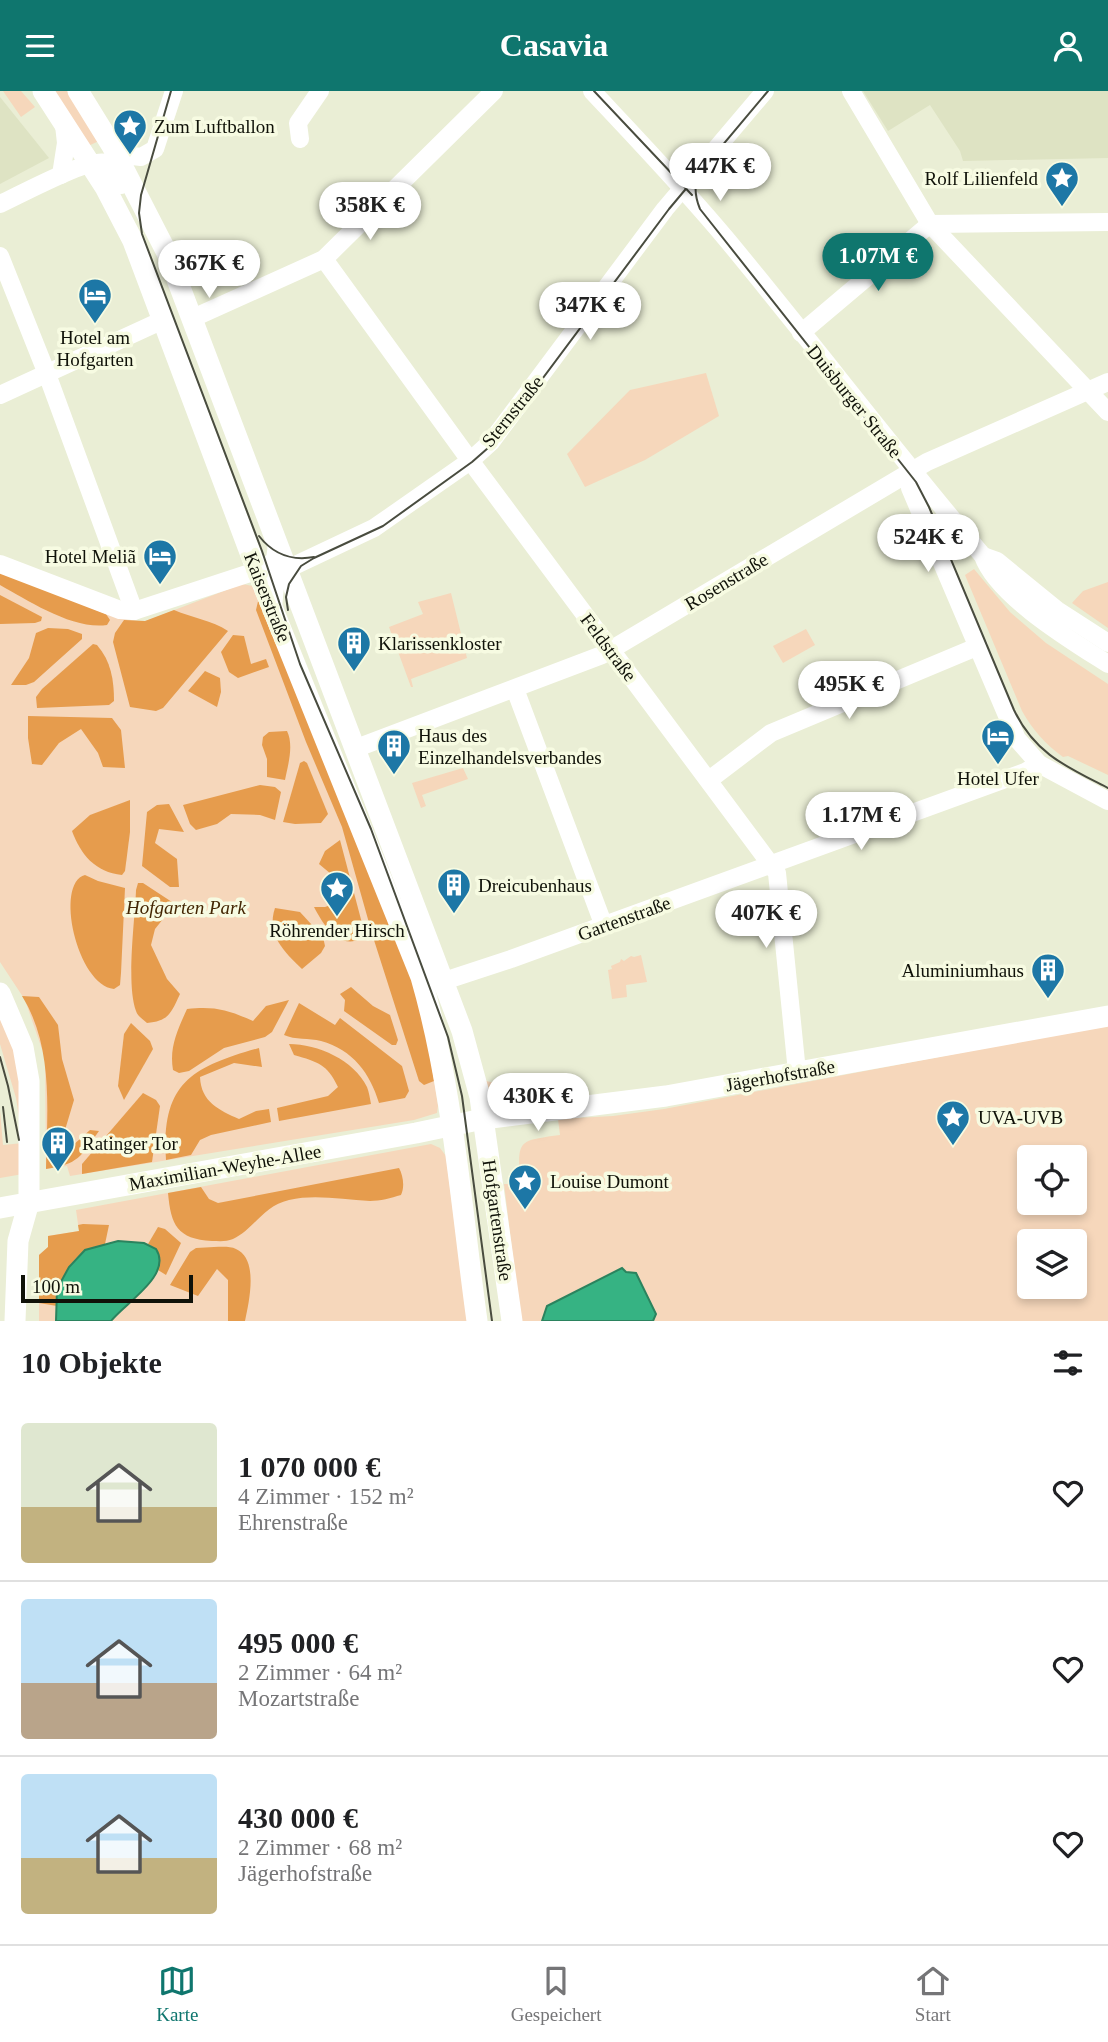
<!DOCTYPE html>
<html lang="de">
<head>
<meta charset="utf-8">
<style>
  :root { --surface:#fff; --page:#f6f6f6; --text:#202124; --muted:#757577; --line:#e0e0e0; --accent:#0f766e }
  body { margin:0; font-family:"Times New Roman",serif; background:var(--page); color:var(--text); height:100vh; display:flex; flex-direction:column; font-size:26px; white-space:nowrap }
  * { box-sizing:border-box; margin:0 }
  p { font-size:23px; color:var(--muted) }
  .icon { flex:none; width:38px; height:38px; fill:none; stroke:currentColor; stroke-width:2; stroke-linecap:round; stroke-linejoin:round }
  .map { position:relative; height:1230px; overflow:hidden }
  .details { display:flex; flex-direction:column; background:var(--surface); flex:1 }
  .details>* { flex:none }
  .buttons { position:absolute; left:1017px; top:1054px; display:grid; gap:14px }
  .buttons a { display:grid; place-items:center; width:70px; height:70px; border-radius:7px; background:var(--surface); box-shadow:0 4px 10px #0003; font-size:35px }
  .scale { position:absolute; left:21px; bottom:18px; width:172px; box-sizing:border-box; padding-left:7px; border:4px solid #101209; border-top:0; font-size:19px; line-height:24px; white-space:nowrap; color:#101209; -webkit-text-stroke:5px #f7fbe2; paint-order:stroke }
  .price { position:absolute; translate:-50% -60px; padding:0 16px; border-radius:24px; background:#fff; color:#222; font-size:23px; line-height:46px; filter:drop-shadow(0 2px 4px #0008) }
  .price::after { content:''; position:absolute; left:50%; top:42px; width:21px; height:16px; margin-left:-10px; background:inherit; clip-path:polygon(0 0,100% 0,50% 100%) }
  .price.current { background:var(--accent); color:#fff }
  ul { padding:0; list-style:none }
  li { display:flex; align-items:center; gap:21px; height:175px; padding:0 21px }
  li+li { border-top:2px solid var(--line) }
  li span { display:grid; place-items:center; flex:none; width:196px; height:140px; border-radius:7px; color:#555 }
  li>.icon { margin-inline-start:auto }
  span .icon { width:84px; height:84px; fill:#fffc; stroke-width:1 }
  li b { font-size:30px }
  h2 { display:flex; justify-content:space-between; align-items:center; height:84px; padding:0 21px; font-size:30px }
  header { display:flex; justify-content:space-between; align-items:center; height:91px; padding:0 21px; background:var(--accent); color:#fff; font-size:32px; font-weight:700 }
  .dock { display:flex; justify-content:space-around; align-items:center; height:98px; border-top:2px solid var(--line); background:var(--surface); font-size:19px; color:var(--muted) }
  .dock a { display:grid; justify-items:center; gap:4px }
  .dock .current { color:var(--accent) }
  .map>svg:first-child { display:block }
  .built { fill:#dee3c3 }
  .green { fill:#f6d7bb; fill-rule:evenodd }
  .forest { fill:#e69c4d }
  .water { fill:#36b383; stroke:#2b835e; stroke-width:2 }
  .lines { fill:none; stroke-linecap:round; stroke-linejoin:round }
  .minor { stroke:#fff; stroke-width:18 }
  .major { stroke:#fff; stroke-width:21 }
  .tram { stroke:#494c3f; stroke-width:2 }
  .labels { text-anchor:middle; stroke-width:7; stroke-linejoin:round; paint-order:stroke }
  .poi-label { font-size:19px; fill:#101209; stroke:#f7fbe2; text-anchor:start }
  .street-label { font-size:19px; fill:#101209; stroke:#f7fbe2 }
  .park-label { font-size:19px; font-style:italic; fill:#432603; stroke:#f7fbe2 }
</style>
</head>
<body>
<header><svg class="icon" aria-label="menu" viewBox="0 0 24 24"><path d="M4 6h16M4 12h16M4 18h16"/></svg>Casavia<svg class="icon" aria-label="person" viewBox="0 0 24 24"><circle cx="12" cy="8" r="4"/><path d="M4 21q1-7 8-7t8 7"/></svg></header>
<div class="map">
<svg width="1108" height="1230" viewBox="0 0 1108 1230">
  <rect width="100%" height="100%" fill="#eaeed5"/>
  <g class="built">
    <polygon points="863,0 1108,0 1108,67 963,70 960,60 930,14 888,40"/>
    <polygon points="0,6 49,67 0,93"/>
  </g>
  <g class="green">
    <polygon points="3,0 21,0 35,16 21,26"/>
    <polygon points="52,0 67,0 99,50 88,55"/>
    <polygon points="706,282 719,325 645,369 585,396 567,363 630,299"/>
    <path d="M974,478L1010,521L1046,552L1108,593V684L1068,665L1063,666C1045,653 1033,639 1022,620L965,484Z"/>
    <path d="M0,480C32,493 115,533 146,530L242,493L253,495L428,947L438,1015L437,1022L414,1029L70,1085L67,1075L46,1078L45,967L25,909L0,871Z"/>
    <polygon points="1108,491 1108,537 1072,512 1083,500"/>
    <polygon points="451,502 467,567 411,588 413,596 411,596 389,536 423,523 418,511"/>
    <polygon points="806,538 815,554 783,572 773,555"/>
    <polygon points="463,677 468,688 422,704 426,715 421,717 412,692"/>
    <polygon points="641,864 647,891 626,894 627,906 612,908 608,879 612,878 611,875 620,871 621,868 624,870 631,865 634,866"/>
    <polygon points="0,915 23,978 23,1083 0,1087 0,1019 3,1054 23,1052 16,1007 0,953"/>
    <path d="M1108,934V1230H521L504,1093H520C518,1049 516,1050 560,1044L558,1028L613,1025L664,1018ZM1029,1066H1074V1111H1029ZM1029,1150H1074V1195H1029Z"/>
    <polygon points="486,990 495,992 504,990 512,1013 499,1015 490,1003"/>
    <polygon points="431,1053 440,1057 446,1065 467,1230 39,1230 39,1164 48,1156 48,1145 79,1140 76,1119"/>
  </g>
  <g class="forest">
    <path d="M0,480L106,523L110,529L107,534C73,539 29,510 0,494Z"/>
    <polygon points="0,504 42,526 41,530 35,532 0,533"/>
    <polygon points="259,506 411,885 428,947 434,990 424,994 419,990 373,846 342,736 306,651 256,519"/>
    <path d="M174,519C192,527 212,529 228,540L163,617L156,620L130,616L113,551L115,542L124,529L145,530Z"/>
    <polygon points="48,537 68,538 82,543 82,548 34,591 26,594 11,594 29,567 36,542"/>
    <polygon points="233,544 244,545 251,573 266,568 269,576 238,587 229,581 221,561"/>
    <path d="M93,553L97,554C111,570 114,589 114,610L109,614L37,617L36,606L42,598Z"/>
    <polygon points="205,580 220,587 221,601 217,616 188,600"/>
    <polygon points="28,625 112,627 121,639 125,677 103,676 98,662 81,638 59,652 42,674 32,673 28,647"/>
    <path d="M287,640C294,654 288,674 285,689L267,686V668L262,654L263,646L269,641Z"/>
    <polygon points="304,670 307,672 328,723 321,732 295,733 283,731 300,672"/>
    <polygon points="260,694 275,696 281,701 275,729 260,724 231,723 217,733 196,739 190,733 183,714"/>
    <path d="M130,709V741L125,780L122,784C95,781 81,764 72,740L90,724Z"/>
    <polygon points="169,713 184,741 159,738 155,752 177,768 179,796 170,796 142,775 147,721 157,714"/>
    <path d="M340,749L363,836L362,847C339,860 323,833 314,816H325L345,809L337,788L319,773L325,760Z"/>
    <path d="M85,784L98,790L125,797L121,882L120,894L114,898C77,894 54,792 85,784Z"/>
    <path d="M138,792H143L175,813L155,838L151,854L167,888L180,903C171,922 169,930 147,932C143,928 138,926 136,920C126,893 135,830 136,799Z"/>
    <path d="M275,817L300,821L323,846L325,855L321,862L302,878C284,861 266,843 275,817Z"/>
    <polygon points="351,896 373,915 390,924 398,949 396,954 392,954 344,920 345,909 340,903"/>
    <path d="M22,905L39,906L58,934L62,968L74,1009L65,1039L67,1052L72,1055L90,1039L99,1040C80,1066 79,1073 46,1078C47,1020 54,957 22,905Z"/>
    <path d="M289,909L272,941L265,946L224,957L189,980L179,982L173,979C169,956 178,938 187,918C215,915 228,919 253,930L266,915Z"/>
    <path d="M299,912L335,934L340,927L402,975L409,1000L405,1007L379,1012C370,982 353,959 321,950C309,947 295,949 284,944Z"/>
    <polygon points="131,932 150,950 153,958 124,1009 118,995 124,943"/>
    <path d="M289,953C318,953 354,969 367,996C369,1001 370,1008 371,1013L279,1030L277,1017L328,1005L338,996C327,973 318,971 294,964Z"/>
    <path d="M259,957L262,976L234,972L200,986C201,1011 219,1019 239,1028L256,1020L269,1018L271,1031L211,1044L200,1049L191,1064L166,1069C161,992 192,976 259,957Z"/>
    <polygon points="143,1002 156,1009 160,1015 152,1071 82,1083 82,1073"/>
    <path d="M399,1077C403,1084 405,1096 401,1104C391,1107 380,1110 370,1110C343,1109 316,1103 289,1109C263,1115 254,1138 233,1148C226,1151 219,1150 212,1150C177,1148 171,1134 168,1102L201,1096L209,1108L218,1112Z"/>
    <path d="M83,1133L109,1134L105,1153C98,1156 90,1157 84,1161C67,1172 56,1196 57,1215L39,1212V1164L48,1156V1145L79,1140L78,1134Z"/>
    <path d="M158,1136L165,1138L181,1152L166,1184L158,1179C160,1166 160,1160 148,1153Z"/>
    <path d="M214,1156C221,1156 230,1155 236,1158C259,1168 249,1211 245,1230H228V1189L217,1178L198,1205L170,1194L190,1161L196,1157Z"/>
  </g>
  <g class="water">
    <path d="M118,1150L144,1152L156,1158C173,1184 125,1212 111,1230H56L57,1198L69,1176L85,1159Z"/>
    <polygon points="622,1177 626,1181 636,1182 656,1223 653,1230 542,1230 547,1215"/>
  </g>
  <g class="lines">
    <g class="minor">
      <path d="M592,0C638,49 685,98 728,150C814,254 896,362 983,465C997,505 1072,550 1108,573"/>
      <polyline points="851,0 930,133 1108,321"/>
      <polyline points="300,48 298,32 320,0"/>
      <polyline points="116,63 141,66 155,58 174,0"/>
      <polyline points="61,84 66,52 64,34"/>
      <path d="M0,113C18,105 91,65 106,72C114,75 117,87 121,94"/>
      <polyline points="0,165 47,283 134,520"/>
      <polyline points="324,168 469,368 777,782 797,981"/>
      <polyline points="193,227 324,168 494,0"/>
      <polyline points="801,242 930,133 1108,131"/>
      <polyline points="0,304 163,229"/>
      <polyline points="911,381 910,397 1017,648 1039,673 1108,710"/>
      <polyline points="983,465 997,470 1057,519 1108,552"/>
      <polyline points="0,473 120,519 134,520 268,476 275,468 277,454"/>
      <polyline points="273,517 275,495 283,480 374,437 470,370 491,351 665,118 765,0"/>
      <polyline points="515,598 604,835"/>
      <polyline points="354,658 602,564 927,371 1108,291"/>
      <polyline points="709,689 771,642 979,555"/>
      <polyline points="444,890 511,868 1025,681 1039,673"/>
    </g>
    <g class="major">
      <path d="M43,0L105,96L133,150L251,464L421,886C453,997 461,1115 477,1230"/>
      <polyline points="78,0 112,55 167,162 462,940 480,1006 512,1230"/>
      <polyline points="0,902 23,956 29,990 29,1111 18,1150 15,1230"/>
      <polyline points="0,1117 416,1042 483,1028 666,1005 1108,925"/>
    </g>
    <g class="tram">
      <polyline points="171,0 141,104 139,122 142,143 262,460 300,573 371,738 448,946 462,1005 492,1230"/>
      <polyline points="594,0 692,104"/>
      <path d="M707,66C695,83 692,99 700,118L916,391L929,416L1014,619C1035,663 1067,676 1108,697"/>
      <path d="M259,445C273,463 292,470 314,466"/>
      <polyline points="288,519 286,506 289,493 301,475 314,467 383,435 472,371 496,350 669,118 768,0"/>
      <polyline points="0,966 8,995 19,1049"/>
      <polyline points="3,1016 7,1051"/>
    </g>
  </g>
  <defs>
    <g id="sight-pin" transform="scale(1.75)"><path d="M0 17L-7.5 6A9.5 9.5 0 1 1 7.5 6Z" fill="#1d77a6" stroke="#f7fbe2"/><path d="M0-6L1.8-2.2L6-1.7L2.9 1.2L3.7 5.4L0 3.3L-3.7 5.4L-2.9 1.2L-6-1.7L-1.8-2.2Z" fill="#fff"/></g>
    <g id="hotel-pin" transform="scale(1.75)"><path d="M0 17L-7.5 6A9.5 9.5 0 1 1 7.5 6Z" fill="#1d77a6" stroke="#f7fbe2"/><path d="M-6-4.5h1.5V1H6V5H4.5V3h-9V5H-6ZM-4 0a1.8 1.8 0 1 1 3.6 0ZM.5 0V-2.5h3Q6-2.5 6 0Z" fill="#fff"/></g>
    <g id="building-pin" transform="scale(1.75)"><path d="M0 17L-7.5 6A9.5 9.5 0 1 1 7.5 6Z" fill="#1d77a6" stroke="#f7fbe2"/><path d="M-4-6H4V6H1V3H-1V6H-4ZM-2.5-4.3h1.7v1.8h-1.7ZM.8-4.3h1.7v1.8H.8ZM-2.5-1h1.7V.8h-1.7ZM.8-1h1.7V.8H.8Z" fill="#fff"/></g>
  </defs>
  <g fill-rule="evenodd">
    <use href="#sight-pin" x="130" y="35"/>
    <use href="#sight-pin" x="1062" y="87"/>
    <use href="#hotel-pin" x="95" y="204"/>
    <use href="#hotel-pin" x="160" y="465"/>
    <use href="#building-pin" x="354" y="552"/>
    <use href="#hotel-pin" x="998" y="645"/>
    <use href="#building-pin" x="394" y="655"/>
    <use href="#building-pin" x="454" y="794"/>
    <use href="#sight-pin" x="337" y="797"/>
    <use href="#building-pin" x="1048" y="879"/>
    <use href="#sight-pin" x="953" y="1026"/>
    <use href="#building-pin" x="58" y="1052"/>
    <use href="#sight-pin" x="525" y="1090"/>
  </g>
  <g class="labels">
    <g class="poi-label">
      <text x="154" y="42">Zum Luftballon</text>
      <text x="1038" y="94" text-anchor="end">Rolf Lilienfeld</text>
      <text x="95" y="253" text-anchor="middle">Hotel am<tspan x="95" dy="22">Hofgarten</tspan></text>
      <text x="136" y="472" text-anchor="end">Hotel Meliã</text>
      <text x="378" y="559">Klarissenkloster</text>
      <text x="418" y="651">Haus des<tspan x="418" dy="22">Einzelhandelsverbandes</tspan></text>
      <text x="998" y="694" text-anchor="middle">Hotel Ufer</text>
      <text x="478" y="801">Dreicubenhaus</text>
      <text x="337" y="846" text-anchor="middle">Röhrender Hirsch</text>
      <text x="1024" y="886" text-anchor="end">Aluminiumhaus</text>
      <text x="978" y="1033">UVA-UVB</text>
      <text x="82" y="1059">Ratinger Tor</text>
      <text x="550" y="1097">Louise Dumont</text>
    </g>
    <g class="street-label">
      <text transform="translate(855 310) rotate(51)" y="7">Duisburger Straße</text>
      <text transform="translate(512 320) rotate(-51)" y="7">Sternstraße</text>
      <text transform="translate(726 490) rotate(-31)" y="7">Rosenstraße</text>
      <text transform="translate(268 506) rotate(68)" y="7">Kaiserstraße</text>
      <text transform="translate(609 556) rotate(53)" y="7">Feldstraße</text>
      <text transform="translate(624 827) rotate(-20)" y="7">Gartenstraße</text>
      <text transform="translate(780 984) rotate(-10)" y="7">Jägerhofstraße</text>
      <text transform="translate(225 1076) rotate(-10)" y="7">Maximilian-Weyhe-Allee</text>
      <text transform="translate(498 1129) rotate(82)" y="7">Hofgartenstraße</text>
    </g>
    <g class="park-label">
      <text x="186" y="823">Hofgarten Park</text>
    </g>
  </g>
</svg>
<div class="buttons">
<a><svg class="icon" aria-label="locate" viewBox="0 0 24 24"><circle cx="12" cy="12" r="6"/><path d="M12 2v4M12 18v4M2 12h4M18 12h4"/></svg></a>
<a><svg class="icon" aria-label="layers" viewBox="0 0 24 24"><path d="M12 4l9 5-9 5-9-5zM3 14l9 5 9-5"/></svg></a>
</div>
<div class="scale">100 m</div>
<b class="price" style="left:720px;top:112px">447K €</b>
<b class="price" style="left:370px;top:151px">358K €</b>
<b class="price current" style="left:878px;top:202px">1.07M €</b>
<b class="price" style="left:209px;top:209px">367K €</b>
<b class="price" style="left:590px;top:251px">347K €</b>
<b class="price" style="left:928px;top:483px">524K €</b>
<b class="price" style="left:849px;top:630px">495K €</b>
<b class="price" style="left:861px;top:761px">1.17M €</b>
<b class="price" style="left:766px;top:859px">407K €</b>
<b class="price" style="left:538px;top:1042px">430K €</b>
</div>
<section class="details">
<h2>10 Objekte<svg class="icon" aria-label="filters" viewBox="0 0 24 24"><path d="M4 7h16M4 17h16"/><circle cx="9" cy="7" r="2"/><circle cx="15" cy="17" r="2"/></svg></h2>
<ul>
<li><span style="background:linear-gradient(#dfe7d0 60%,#c2b280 0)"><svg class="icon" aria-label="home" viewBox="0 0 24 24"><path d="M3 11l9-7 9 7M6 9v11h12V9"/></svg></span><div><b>1 070 000 €</b><p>4 Zimmer · 152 m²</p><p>Ehrenstraße</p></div><svg class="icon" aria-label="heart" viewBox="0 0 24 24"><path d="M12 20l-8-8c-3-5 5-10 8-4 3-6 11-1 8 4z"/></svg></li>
<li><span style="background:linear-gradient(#bfe0f5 60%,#b9a48a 0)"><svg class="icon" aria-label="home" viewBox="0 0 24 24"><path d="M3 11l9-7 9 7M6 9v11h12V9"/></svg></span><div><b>495 000 €</b><p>2 Zimmer · 64 m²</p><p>Mozartstraße</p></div><svg class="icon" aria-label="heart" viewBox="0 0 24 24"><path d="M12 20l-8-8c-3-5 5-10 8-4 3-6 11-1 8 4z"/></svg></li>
<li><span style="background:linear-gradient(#bfe0f5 60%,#c2b280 0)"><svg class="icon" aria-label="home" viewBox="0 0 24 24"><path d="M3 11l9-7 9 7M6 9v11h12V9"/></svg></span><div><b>430 000 €</b><p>2 Zimmer · 68 m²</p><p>Jägerhofstraße</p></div><svg class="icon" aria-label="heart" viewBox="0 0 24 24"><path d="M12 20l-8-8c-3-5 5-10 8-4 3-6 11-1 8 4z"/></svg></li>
</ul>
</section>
<nav class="dock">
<a class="current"><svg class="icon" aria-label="map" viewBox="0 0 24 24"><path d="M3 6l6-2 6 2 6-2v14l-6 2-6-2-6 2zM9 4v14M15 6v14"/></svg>Karte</a>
<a><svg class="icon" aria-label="saved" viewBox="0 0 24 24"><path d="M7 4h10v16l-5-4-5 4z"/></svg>Gespeichert</a>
<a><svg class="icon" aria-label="home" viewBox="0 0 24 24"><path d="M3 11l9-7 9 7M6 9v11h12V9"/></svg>Start</a>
</nav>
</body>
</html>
